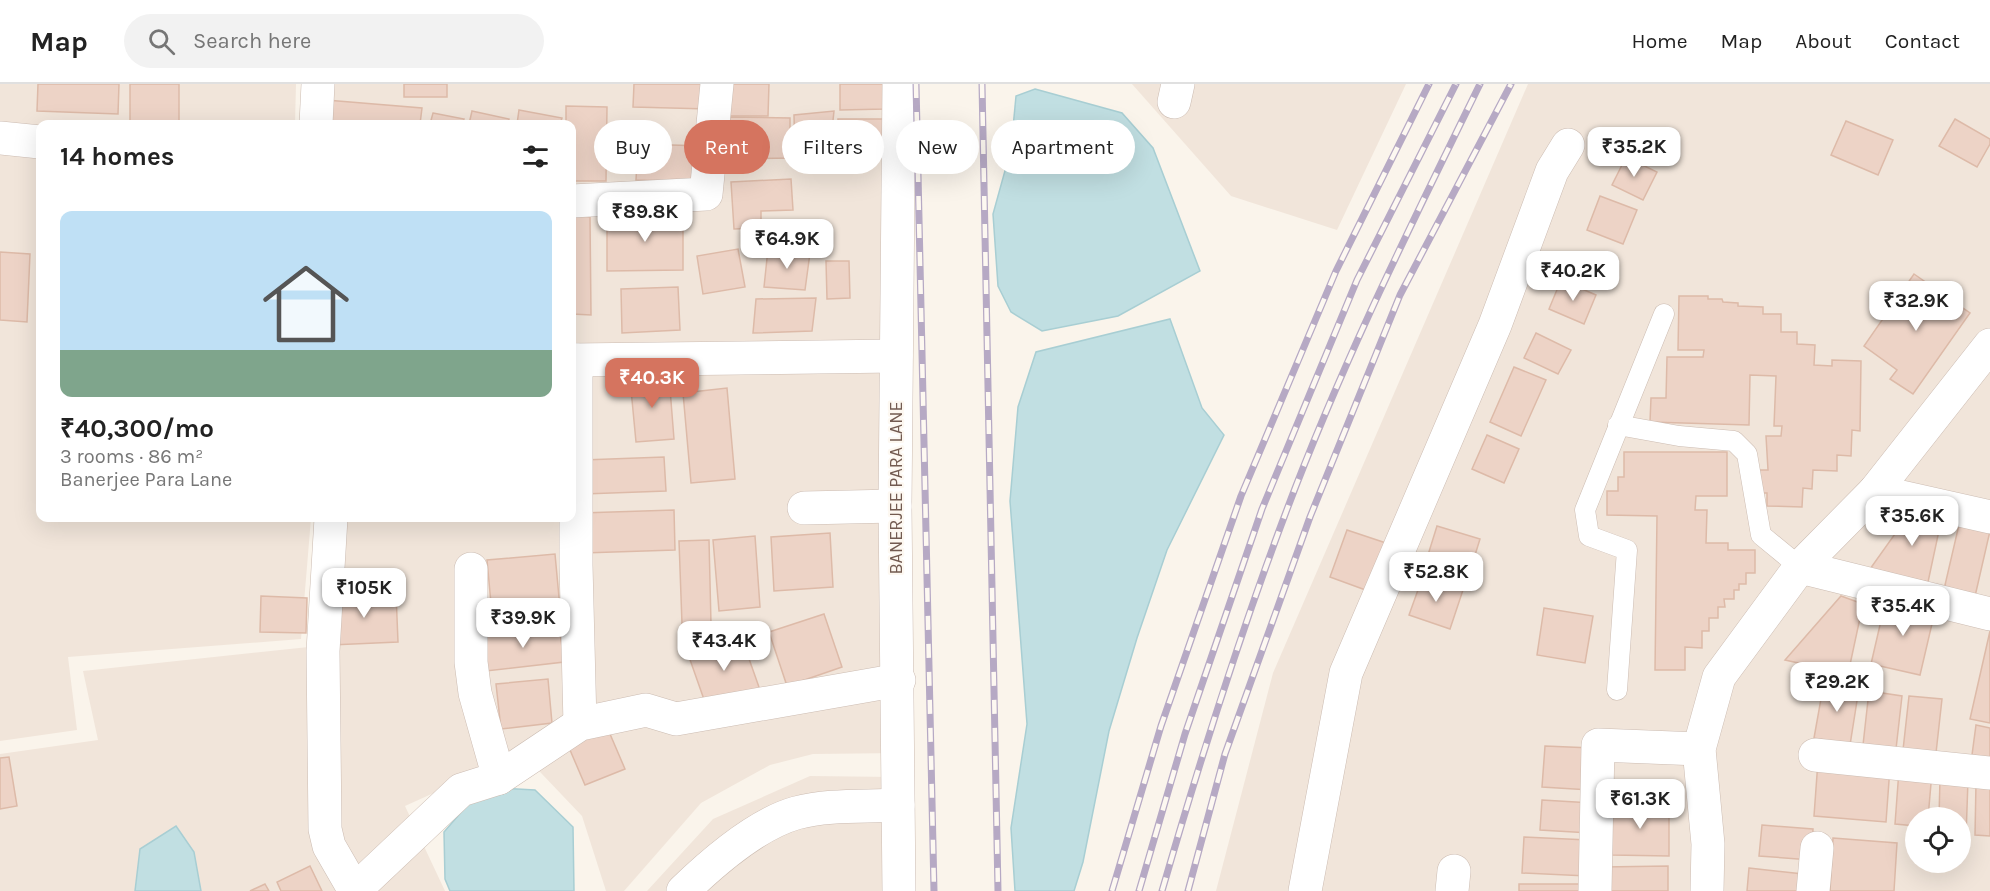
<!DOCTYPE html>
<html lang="en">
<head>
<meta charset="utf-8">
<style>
  :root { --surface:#fff; --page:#f2f2f2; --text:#222; --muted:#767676; --line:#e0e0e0; --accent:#d5745f }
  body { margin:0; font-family:Karla,sans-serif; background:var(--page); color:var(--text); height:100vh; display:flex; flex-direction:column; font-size:22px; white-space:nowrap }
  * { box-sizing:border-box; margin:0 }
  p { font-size:20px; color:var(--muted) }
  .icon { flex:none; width:33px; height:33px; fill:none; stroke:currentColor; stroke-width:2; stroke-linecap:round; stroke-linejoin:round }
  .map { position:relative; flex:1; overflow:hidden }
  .panel { position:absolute; left:36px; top:36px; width:540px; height:402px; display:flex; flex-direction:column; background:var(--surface); border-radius:12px; box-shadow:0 6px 24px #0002 }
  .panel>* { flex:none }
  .guide { position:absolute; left:594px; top:36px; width:570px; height:54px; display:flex; gap:12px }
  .fabs { position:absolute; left:1905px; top:723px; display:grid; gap:12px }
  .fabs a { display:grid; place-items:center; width:66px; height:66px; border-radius:50%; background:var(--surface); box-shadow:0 6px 24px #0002; font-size:30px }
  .price { position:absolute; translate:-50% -51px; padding:0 14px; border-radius:12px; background:#fff; color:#222; font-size:20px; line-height:39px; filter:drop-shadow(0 2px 3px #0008) }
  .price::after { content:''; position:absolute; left:50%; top:36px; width:18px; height:14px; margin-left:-9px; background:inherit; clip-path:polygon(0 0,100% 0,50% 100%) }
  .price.active { background:var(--accent); color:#fff }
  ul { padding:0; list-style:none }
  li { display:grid; align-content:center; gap:12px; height:318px; padding:0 24px }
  li span { display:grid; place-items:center; height:186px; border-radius:12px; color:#555 }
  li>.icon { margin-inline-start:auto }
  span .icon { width:108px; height:108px; fill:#fffc; stroke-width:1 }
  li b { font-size:26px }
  h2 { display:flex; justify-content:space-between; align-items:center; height:72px; padding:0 24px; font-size:26px }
  .chip { padding:0 21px; border-radius:27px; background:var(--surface); box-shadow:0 6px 24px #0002; font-size:21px; line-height:54px }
  .chip.active { background:var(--accent); color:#fff }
  header { display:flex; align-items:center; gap:36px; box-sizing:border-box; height:84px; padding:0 30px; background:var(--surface); border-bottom:2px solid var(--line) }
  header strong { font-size:28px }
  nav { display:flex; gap:33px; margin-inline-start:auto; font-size:21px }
  .search { width:420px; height:54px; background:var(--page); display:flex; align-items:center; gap:15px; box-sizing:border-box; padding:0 21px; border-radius:33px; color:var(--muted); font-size:22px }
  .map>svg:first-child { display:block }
  .residential { fill:#f1e5da; fill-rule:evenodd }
  .water { fill:#c1dfe2; stroke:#a8ced3; stroke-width:1.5 }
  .building { fill:#edd3c6; stroke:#ddbaa8; stroke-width:1.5 }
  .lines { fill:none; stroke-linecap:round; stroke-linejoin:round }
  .lane-casing { stroke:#ccbcb2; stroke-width:21 }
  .street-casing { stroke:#ccbcb2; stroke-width:34 }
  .lane { stroke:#fff; stroke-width:20 }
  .street { stroke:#fff; stroke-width:33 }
  .rail-casing { stroke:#b6a9c4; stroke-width:7 }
  .rail { stroke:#fdf8f1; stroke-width:4.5; stroke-dasharray:14; stroke-linecap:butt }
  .labels { text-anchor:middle; stroke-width:4.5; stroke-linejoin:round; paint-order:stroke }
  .street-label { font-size:18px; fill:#735b51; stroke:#fdf8f1 }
</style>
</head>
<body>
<header>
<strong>Map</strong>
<div class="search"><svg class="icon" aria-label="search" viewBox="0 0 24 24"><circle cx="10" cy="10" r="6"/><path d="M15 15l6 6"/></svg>Search here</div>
<nav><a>Home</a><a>Map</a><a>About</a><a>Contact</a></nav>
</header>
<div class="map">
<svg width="1990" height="807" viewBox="0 0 1990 807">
  <rect width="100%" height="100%" fill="#faf4eb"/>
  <g class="residential">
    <polygon points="0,0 296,0 295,40 40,40 40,49 0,46"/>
    <polygon points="315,0 896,0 895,261 572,271 572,40 313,40"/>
    <polygon points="1132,0 1406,0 1337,146 1231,112"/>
    <path d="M1528,0H1990V807H1216L1273,589ZM1916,734H1960V778H1916Z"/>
    <polygon points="0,61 40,65 40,434 311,434 301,555 68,573 77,646 0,657"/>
    <polygon points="895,280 902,669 813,670 770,681 701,719 624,807 606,807 582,732 522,669 405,722 445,807 0,807 0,670 98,656 83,587 318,562 326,434 572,434 572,291"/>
    <polygon points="810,692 895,693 895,807 647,807 713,735"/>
  </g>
  <g class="water">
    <polygon points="1035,5 1122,29 1153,64 1200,187 1118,232 1042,247 1011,228 998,202 993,130 1011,65 1016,12"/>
    <polygon points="1170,235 1202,324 1224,351 1167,466 1137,554 1109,647 1083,778 1074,807 1015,807 1011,744 1027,640 1010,417 1018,323 1036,268"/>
    <polygon points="483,703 535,706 573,743 574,807 450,807 445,795 444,748"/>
    <polygon points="176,742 194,768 201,807 135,807 140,765"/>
  </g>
  <g class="building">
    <polygon points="38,0 119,0 118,30 37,27"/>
    <rect x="130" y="0" width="49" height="40"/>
    <rect x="404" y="0" width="43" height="13"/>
    <polygon points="634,0 709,0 708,25 633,23"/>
    <polygon points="727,0 769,0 768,32 727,32"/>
    <polygon points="840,0 886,0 886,25 840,26"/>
    <polygon points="326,16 422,24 420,40 325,40"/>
    <polygon points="566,22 607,23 606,97 572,97 572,40 566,40"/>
    <polygon points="519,26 562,34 560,40 517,40"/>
    <polygon points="472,27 509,35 508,40 469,40"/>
    <polygon points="834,27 829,74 795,75 794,31"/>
    <polygon points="433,29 464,35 462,40 430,40"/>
    <polygon points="726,33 790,34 790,74 726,75"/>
    <rect x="838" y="35" width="53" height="29"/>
    <polygon points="1955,35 1990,55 1990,60 1977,83 1939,62"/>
    <polygon points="1846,37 1893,56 1878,91 1831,71"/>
    <polygon points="638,60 704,62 695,98 636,96"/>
    <polygon points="1626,73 1657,88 1643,116 1612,101"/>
    <polygon points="791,95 793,126 761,127 761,144 734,145 731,98"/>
    <polygon points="1600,112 1637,126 1623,160 1587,146"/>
    <polygon points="572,130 590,133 591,231 572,230"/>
    <polygon points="683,131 683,186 607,187 607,132"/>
    <polygon points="738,165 745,203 703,210 697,172"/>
    <polygon points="768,165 810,169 805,206 764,203"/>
    <polygon points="0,168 30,170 27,238 0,236"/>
    <polygon points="826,177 849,177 850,214 827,215"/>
    <polygon points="1914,190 1970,229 1913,310 1890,295 1897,286 1864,262"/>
    <polygon points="1561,196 1596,211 1584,240 1549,225"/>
    <polygon points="678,203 680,246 622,249 621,205"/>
    <polygon points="1679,212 1708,212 1708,215 1722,215 1723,218 1738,219 1738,222 1763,223 1763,230 1781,230 1781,248 1797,248 1797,260 1815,261 1814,281 1832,282 1832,276 1861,277 1860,347 1852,346 1851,372 1837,371 1837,387 1813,386 1812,405 1803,404 1802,423 1767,422 1767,409 1758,409 1759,386 1768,386 1766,352 1781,352 1782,342 1774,342 1776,292 1750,291 1749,341 1650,338 1651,314 1666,314 1667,273 1703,273 1704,266 1678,266"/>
    <polygon points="816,214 812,247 753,249 756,215"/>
    <polygon points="1536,249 1571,266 1558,290 1524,274"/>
    <polygon points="1514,283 1546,296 1521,352 1490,338"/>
    <polygon points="669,292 674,355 636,358 630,295"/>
    <polygon points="727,304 735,395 691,399 683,309"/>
    <polygon points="1487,351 1519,365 1504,399 1472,385"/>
    <polygon points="1624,368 1727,368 1727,412 1696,412 1695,426 1707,426 1706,459 1728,459 1728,466 1755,466 1755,489 1746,489 1746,500 1739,500 1739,506 1734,506 1734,515 1724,515 1725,523 1718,523 1718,534 1709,534 1709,547 1702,547 1702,564 1685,563 1685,586 1655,586 1657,432 1607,431 1607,407 1618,407 1618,393 1624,393"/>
    <polygon points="664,373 666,407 584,410 583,376"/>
    <polygon points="674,426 675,466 583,469 581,429"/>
    <polygon points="1912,426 1943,428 1928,498 1870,485"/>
    <polygon points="1961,432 1990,447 1973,521 1942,514"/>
    <polygon points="1437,442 1480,455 1466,500 1423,487"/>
    <polygon points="1347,446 1389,460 1371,508 1330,493"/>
    <polygon points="830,449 833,503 774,507 771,453"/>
    <polygon points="755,452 760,523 719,527 713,456"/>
    <polygon points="709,456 711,540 682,540 679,457"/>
    <polygon points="555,470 561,535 493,541 487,476"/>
    <polygon points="1423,492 1463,506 1450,545 1409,531"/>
    <polygon points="396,509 398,558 331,561 330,512"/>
    <polygon points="261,512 307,514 306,549 260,548"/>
    <polygon points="1841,512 1863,520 1848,590 1785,576"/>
    <polygon points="1886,515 1935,527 1920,591 1871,580"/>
    <polygon points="1544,524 1593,532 1585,579 1537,571"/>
    <polygon points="824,530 842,583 787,602 769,548"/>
    <polygon points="559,542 564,578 486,587 482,551"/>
    <polygon points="1990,547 1990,639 1970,635"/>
    <polygon points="741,552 760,606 707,624 688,570"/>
    <polygon points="548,595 552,639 501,645 496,600"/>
    <polygon points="1824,598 1859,604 1850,661 1814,654"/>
    <polygon points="1869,607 1902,612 1896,665 1863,661"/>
    <polygon points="1909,612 1942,615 1936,669 1903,666"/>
    <polygon points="1976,641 1990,644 1990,674 1972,671"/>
    <polygon points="607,643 625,685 585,701 567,659"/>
    <polygon points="1545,662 1592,664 1590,706 1542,703"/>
    <polygon points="9,673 17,722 0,725 0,674"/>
    <polygon points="1818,677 1890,683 1886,738 1814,732"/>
    <polygon points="1899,686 1932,688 1928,734 1916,734 1916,742 1895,740"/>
    <polygon points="1940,695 1968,696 1966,753 1960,753 1960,734 1939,734"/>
    <polygon points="1976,699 1990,700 1990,752 1975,751"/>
    <polygon points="1542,716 1592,719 1590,749 1540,746"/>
    <polygon points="1612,721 1669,722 1669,772 1612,771"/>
    <polygon points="1762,741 1813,745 1811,776 1759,772"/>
    <polygon points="1524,753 1588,756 1587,792 1522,789"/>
    <polygon points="1833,754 1897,759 1894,807 1830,807"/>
    <polygon points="310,782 322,807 281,807 277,798"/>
    <polygon points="1668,782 1668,807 1602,807 1602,783"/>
    <polygon points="1749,784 1803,790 1802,807 1747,807"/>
    <polygon points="265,800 269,807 250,807"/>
    <rect x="1519" y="800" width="62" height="7"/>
  </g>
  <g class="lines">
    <g class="lane-casing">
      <g id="lane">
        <polyline points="1618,341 1679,352 1734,357 1747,370 1761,451 1800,483"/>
        <polyline points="1617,606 1627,466 1589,452 1585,426 1664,230"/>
      </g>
    </g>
    <g class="street-casing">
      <g id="street">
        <polyline points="1174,18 1178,0"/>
        <polyline points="316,40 318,0"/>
        <polyline points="0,54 40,58"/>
        <polyline points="572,117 706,110 717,0"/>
        <polyline points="572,276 896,272"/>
        <polyline points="576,276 576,481 580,640"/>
        <polyline points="1875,407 1990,433"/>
        <polyline points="804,424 895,422"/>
        <polyline points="331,434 323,567 325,745 329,762 355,807"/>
        <polyline points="1800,483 1990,530"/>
        <polyline points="471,485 471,578 475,609 499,694"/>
        <polyline points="1815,671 1990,689"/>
        <polyline points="354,807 461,706 499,694 580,640 646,626 676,635 899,596"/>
        <path d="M683,807C712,779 757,740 796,729C829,720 865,723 898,721"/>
        <polyline points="899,807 895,422 899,0"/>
        <polyline points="1305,807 1346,589 1495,241 1552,87 1568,61"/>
        <polyline points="1452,807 1454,787"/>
        <polyline points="1595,807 1598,661 1699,665"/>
        <polyline points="1707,807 1708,760 1699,665 1719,593 1800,483 1875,407 1990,261"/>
        <polyline points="1813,807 1817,764"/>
      </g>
    </g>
    <use href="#lane" class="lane"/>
    <use href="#street" class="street"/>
    <g class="rail-casing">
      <g id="rail">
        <polyline points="916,0 934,807"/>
        <polyline points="982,0 998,807"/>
        <polyline points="1112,807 1161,642 1241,412 1336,187 1429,0"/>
        <polyline points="1139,807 1185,650 1262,425 1357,196 1456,0"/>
        <path d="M1162,807C1199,679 1239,553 1286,428C1341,281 1411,141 1480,0"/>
        <polyline points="1188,807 1225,670 1310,433 1400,211 1511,0"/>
      </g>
    </g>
    <use href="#rail" class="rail"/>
  </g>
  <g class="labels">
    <g class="street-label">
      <text transform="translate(896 404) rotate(-90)" y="6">BANERJEE PARA LANE</text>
    </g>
  </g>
</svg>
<div class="fabs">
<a><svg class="icon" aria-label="locate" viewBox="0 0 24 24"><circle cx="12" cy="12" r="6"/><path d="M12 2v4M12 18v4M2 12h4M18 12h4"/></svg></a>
</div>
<b class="price" style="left:1634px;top:94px">₹35.2K</b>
<b class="price" style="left:645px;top:159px">₹89.8K</b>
<b class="price" style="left:787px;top:186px">₹64.9K</b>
<b class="price" style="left:1573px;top:218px">₹40.2K</b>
<b class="price" style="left:1916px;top:248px">₹32.9K</b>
<b class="price active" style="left:652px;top:325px">₹40.3K</b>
<b class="price" style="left:1912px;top:463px">₹35.6K</b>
<b class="price" style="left:1436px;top:519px">₹52.8K</b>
<b class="price" style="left:364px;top:535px">₹105K</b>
<b class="price" style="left:1903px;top:553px">₹35.4K</b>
<b class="price" style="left:523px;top:565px">₹39.9K</b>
<b class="price" style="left:724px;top:588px">₹43.4K</b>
<b class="price" style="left:1837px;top:629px">₹29.2K</b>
<b class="price" style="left:1640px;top:746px">₹61.3K</b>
<div class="guide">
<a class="chip">Buy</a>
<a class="chip active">Rent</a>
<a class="chip">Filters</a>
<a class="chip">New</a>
<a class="chip">Apartment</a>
</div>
<section class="panel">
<h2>14 homes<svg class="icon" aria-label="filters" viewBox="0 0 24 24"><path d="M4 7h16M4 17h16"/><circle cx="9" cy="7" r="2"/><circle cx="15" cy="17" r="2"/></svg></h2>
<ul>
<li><span style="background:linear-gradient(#bfe0f5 75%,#7fa58c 0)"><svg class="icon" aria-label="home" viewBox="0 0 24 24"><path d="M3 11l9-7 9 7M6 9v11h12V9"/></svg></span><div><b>₹40,300/mo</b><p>3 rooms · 86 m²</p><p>Banerjee Para Lane</p></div></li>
</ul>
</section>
</div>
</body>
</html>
